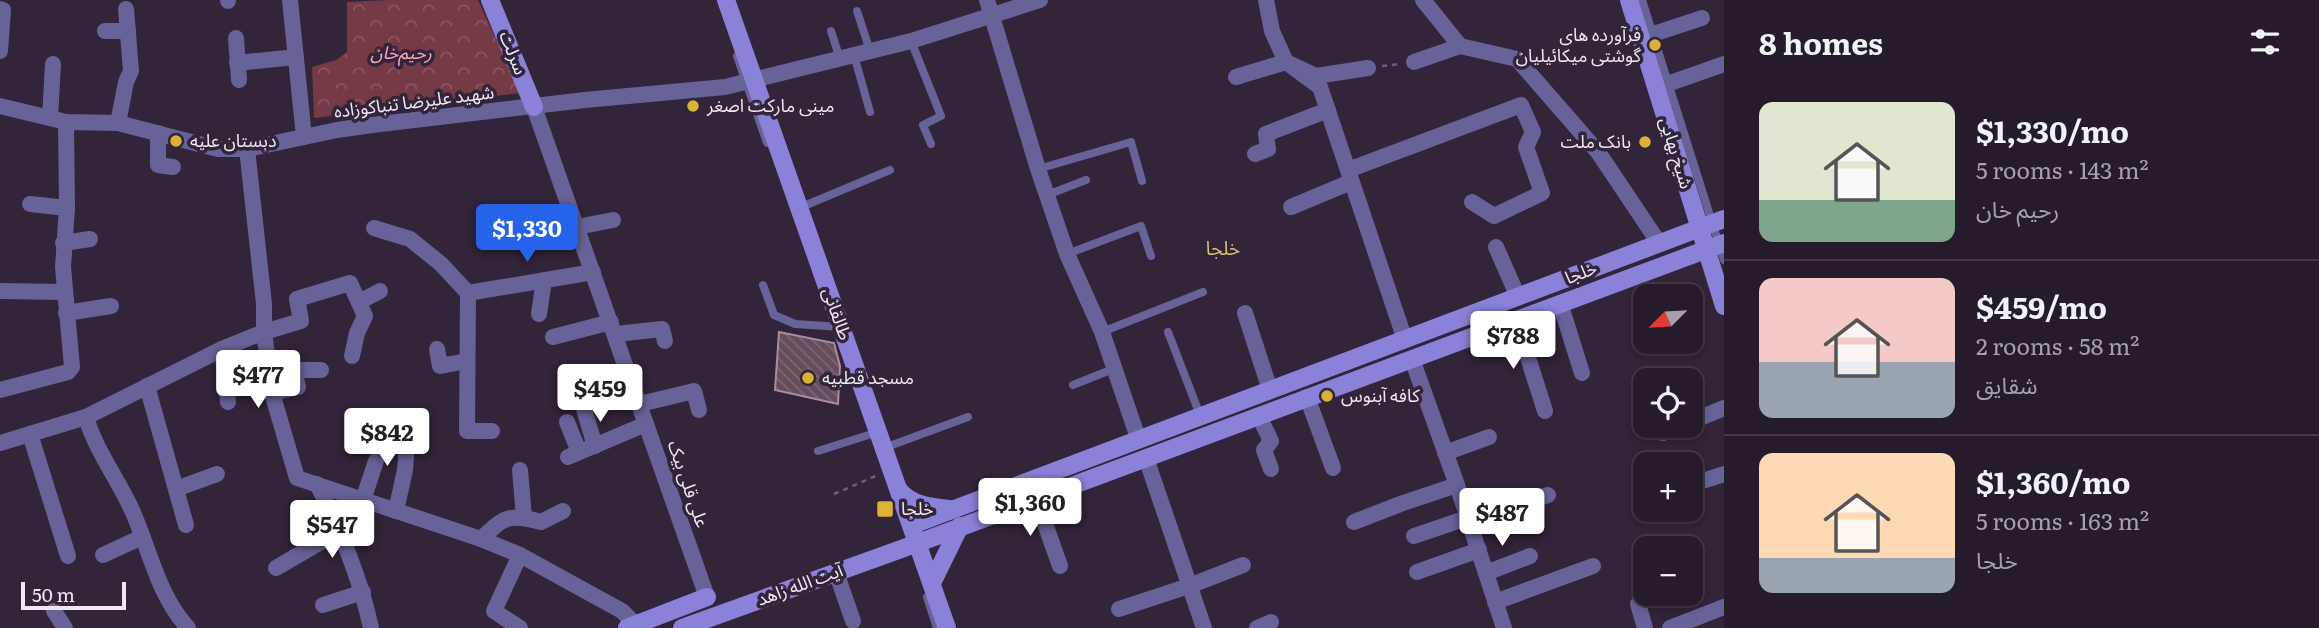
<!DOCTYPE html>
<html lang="en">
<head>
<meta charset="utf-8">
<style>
  :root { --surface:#261b2b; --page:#2e2433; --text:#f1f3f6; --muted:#a4a1a9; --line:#423947; --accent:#2563eb }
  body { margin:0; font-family:Literata,"Noto Sans Arabic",serif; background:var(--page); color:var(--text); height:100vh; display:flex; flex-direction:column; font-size:26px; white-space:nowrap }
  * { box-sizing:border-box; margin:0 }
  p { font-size:23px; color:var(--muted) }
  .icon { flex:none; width:38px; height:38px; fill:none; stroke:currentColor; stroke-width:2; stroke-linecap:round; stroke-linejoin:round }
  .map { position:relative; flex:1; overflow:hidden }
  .panel { display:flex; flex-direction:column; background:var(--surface); width:595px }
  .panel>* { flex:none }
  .needle { width:46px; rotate:246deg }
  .fabs { position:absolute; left:1633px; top:284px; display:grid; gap:14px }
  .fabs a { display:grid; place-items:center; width:70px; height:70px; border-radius:14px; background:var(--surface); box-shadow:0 4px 10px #0003,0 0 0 2px var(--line); font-size:35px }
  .scale { position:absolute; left:21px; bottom:18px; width:105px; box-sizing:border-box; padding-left:7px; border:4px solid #efe7f4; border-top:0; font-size:19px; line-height:24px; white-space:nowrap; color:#efe7f4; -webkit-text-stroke:5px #322439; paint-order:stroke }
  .price { position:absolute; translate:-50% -60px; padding:0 16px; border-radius:7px; background:#fff; color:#222; font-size:23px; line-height:46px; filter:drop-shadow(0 2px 4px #0008) }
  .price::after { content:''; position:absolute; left:50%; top:42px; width:21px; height:16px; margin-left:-10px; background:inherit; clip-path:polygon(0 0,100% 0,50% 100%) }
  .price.current { background:var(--accent); color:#fff }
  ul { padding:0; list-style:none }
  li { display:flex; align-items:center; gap:21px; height:175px; padding:0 35px }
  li+li { border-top:2px solid var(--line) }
  li span { display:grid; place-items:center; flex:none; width:196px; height:140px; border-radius:14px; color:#555 }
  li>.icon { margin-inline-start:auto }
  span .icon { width:84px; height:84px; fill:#fffc; stroke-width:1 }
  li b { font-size:30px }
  h2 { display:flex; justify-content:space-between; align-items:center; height:84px; padding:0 35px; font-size:30px }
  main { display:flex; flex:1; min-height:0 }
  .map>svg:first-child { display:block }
  .park { fill:url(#park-crowns) }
  .building { fill:url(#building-back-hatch); stroke:#a98d9e; stroke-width:2 }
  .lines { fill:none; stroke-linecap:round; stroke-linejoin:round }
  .path { stroke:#6d6173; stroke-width:2.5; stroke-dasharray:5 5; stroke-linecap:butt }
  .lane { stroke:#676399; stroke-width:8 }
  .street { stroke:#676399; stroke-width:16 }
  .secondary { stroke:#8a82d9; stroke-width:18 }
  .poi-dot { fill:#dbb233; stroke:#322439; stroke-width:2.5 }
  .labels { text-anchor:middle; stroke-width:7; stroke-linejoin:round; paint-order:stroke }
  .poi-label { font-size:18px; fill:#efe7f4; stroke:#322439; text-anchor:start }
  .park-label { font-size:18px; font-style:italic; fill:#f8aab7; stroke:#322439 }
  .street-label { font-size:18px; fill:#efe7f4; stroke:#322439 }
  .neighbourhood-label { font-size:19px; fill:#dbc075; stroke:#322439 }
</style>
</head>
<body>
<main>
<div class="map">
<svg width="1724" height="628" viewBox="0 0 1724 628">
  <defs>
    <pattern id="park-crowns" width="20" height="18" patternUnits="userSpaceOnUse" patternTransform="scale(1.75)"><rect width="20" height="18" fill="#763946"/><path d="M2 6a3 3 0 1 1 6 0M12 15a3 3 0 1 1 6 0" fill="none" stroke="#8a5661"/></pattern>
    <pattern id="building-back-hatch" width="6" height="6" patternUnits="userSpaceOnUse" patternTransform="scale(1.75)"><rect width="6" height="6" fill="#664d5c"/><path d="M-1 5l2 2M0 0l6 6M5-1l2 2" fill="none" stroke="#7c6774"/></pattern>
  </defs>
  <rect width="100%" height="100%" fill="#322439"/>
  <polygon class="park" points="389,0 478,0 521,93 314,118 312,67 336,60 347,52 347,2"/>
  <polygon class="building" points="779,332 834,343 840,366 838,404 775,390"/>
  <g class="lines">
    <g class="path">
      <polyline points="1382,66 1400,64"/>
      <polyline points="834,494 878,475"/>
    </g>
    <g class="lane">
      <polyline points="1642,0 1724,260"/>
      <polyline points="857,11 870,51"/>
      <polyline points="831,31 840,59"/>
      <polyline points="911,41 941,116 923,125 931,144"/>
      <polyline points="854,55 870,112"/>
      <polyline points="737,56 767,143"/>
      <polyline points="1038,169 1131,142 1142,181"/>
      <polyline points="1047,195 1086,180"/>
      <polyline points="799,208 890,170"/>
      <polyline points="1067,254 1141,226 1151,256"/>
      <polyline points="763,285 774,315 795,324 841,327"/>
      <polyline points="1102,332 1203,292"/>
      <polyline points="1168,332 1200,415"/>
      <polyline points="1073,385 1113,369"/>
      <polyline points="884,448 968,417"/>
      <polyline points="818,451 878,432"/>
      <polyline points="927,597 937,628"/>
    </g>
    <g class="street">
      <polyline points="228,0 228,1"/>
      <polyline points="290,0 304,137"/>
      <polyline points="987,0 1038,169 1067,254 1102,332 1138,438"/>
      <polyline points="1266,0 1272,31 1286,62 1320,87 1405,340"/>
      <polyline points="1423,0 1460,46"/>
      <polyline points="0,9 3,10 0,51"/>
      <polyline points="105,31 128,31"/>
      <polyline points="236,38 239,80"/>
      <polyline points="1641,38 1702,18"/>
      <polyline points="1414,62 1460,46 1517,59 1598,152 1659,243"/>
      <polyline points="237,63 296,57"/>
      <polyline points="1236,77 1286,62 1316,76 1368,68"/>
      <polyline points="1656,88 1724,64"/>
      <polyline points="0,106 66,122 118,123 218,149 247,149 337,130 372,125 585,100 725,87 911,41 1040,0"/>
      <polyline points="534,107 707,597"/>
      <polyline points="50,118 53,64"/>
      <polyline points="118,123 126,82 131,71 126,9"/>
      <polyline points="158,133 158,165 173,167"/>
      <polyline points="247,149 264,304 264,332 272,393 297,478 481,539 520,555 622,611 636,625"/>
      <polyline points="1255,154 1268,149 1266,134 1328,110"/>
      <polyline points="1348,170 1521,105 1533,132 1526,147 1542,193 1494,216 1472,202"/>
      <polyline points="30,204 67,208"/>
      <polyline points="1291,207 1351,182"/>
      <polyline points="577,227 613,220"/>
      <polyline points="374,228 410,239 441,264 468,293 467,431 492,431"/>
      <polyline points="63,243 90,239"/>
      <polyline points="1496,247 1518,297"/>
      <polyline points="1,291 64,292"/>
      <polyline points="468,293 593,272"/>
      <polyline points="359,302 380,291"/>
      <polyline points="1560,303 1582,373"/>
      <polyline points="66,313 111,306"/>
      <polyline points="1245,313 1270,390"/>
      <polyline points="539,314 544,280"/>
      <polyline points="1516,320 1545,411"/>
      <polyline points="616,334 662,329 665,341"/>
      <polyline points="553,337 611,322"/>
      <polyline points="222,349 228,402"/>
      <polyline points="437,349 440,366 467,361"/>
      <polyline points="1412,359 1457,485 1504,628"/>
      <polyline points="147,386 186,525"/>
      <polyline points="0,390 68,372 72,367 63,267 67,208 66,122"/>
      <polyline points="272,393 298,387 294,370 321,370"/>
      <polyline points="1307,397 1333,468"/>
      <polyline points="640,404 694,391 699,410"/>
      <polyline points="584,409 595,446"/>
      <polyline points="1259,416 1271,441 1264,450 1271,469"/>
      <path d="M86,417C95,449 117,478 131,508C150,549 157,594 188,628"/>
      <polyline points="567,422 579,452"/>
      <polyline points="1690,422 1724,408"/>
      <polyline points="1660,425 1663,433 1682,425"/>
      <polyline points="30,434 68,556"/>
      <polyline points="0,443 86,417 222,349 264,332 301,321 297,299 350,283 365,316 357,333 352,356"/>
      <polyline points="1445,453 1489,437"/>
      <polyline points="568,457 646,424"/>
      <polyline points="1146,458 1204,628"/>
      <polyline points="520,470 524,517"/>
      <path d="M317,484C341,531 360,577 371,628"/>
      <polyline points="1690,485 1724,474"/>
      <polyline points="176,489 217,474"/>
      <polyline points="1036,498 1060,566"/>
      <polyline points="363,500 376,461"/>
      <polyline points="396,511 405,470 408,430"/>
      <polyline points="1354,522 1403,503 1457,485"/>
      <polyline points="1414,536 1464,519 1469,520 1548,495"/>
      <path d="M481,539C504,517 508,513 541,522L563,511"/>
      <polyline points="103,555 142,537"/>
      <polyline points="276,568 341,530"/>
      <polyline points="836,572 853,621"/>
      <polyline points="1417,572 1479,550"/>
      <polyline points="1486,573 1530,556"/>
      <polyline points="1495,602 1593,566"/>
      <polyline points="1638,604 1645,628"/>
      <polyline points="323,605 363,592"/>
      <polyline points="1119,609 1189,586 1243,565"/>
      <polyline points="54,611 65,628"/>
      <polyline points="520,628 494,611 520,555"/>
      <polyline points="1257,628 1271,622"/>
      <polyline points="1670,628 1724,607"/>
    </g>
    <g class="secondary">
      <polyline points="490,0 534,107"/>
      <polyline points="726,0 947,628"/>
      <polyline points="1629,0 1724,306"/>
      <path d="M899,490C911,505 930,507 949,509"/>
      <polyline points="912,525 1724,219"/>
      <polyline points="932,583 960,526"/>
      <polyline points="627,628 707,597"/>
      <polyline points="682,628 918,543 1724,243"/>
    </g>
  </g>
  <g class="poi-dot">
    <circle cx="1655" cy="45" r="7"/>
    <circle cx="693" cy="106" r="7"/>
    <circle cx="176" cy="141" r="7"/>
    <circle cx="1645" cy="142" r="7"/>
    <circle cx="808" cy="378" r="7"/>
    <circle cx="1327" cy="396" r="7"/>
    <rect x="876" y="500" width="18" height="18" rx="3.5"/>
  </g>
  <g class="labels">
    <g class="poi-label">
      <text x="1641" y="41" text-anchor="end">فرآورده های<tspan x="1641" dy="21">گوشتی میکائیلیان</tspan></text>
      <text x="707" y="112">مینی مارکت اصغر</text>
      <text x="190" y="147">دبستان علیه</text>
      <text x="1631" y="148" text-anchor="end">بانک ملت</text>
      <text x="822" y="384">مسجد قطبیه</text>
      <text x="1341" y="402">کافه آبنوس</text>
      <text x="901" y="515">خلجا</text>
    </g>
    <g class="park-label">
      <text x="401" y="59">رحیم‌خان</text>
    </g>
    <g class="street-label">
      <text transform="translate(513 53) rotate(68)" y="6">سرلت</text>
      <text transform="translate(414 102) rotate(-7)" y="6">شهید علیرضا تنباکوزاده</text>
      <text transform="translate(1676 153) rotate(73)" y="6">شیخ بهایی</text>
      <text transform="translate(1581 273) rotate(-21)" y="6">خلجا</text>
      <text transform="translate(837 314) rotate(71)" y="6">طالقانی</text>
      <text transform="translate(688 484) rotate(71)" y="6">علی قلی بیک</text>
      <text transform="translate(800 585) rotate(-20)" y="6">آیت الله زاهد</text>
    </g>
    <g class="neighbourhood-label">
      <text x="1223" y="255">خلجا</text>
    </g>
  </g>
</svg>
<div class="fabs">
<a><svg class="needle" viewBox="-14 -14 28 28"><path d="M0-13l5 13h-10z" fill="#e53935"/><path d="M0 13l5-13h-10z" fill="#a4a1a9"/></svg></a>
<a><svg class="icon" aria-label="locate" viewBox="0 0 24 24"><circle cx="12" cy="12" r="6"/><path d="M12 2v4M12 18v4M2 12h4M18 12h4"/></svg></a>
<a>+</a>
<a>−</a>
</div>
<div class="scale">50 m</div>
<b class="price current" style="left:527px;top:264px">$1,330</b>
<b class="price" style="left:1513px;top:371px">$788</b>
<b class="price" style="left:258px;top:410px">$477</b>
<b class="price" style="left:600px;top:424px">$459</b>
<b class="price" style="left:387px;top:468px">$842</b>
<b class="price" style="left:1030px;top:538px">$1,360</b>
<b class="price" style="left:1502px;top:548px">$487</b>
<b class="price" style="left:332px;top:560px">$547</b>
</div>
<section class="panel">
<h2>8 homes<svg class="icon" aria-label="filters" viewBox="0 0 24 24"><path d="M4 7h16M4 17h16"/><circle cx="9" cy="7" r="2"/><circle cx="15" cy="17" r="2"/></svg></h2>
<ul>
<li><span style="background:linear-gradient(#dfe7d0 70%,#7fa58c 0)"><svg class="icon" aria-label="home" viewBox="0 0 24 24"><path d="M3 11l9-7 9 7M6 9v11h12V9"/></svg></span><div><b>$1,330/mo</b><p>5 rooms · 143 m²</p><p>رحیم خان</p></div></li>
<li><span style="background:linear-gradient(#f6c9c9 60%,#9aa5b1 0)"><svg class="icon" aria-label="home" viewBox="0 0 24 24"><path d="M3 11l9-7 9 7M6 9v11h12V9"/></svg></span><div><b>$459/mo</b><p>2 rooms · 58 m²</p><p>شقایق</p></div></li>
<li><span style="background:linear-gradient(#ffd9b3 75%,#9aa5b1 0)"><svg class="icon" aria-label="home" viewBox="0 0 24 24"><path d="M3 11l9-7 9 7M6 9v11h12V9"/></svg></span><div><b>$1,360/mo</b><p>5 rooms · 163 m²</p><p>خلجا</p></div></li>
</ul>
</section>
</main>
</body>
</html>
